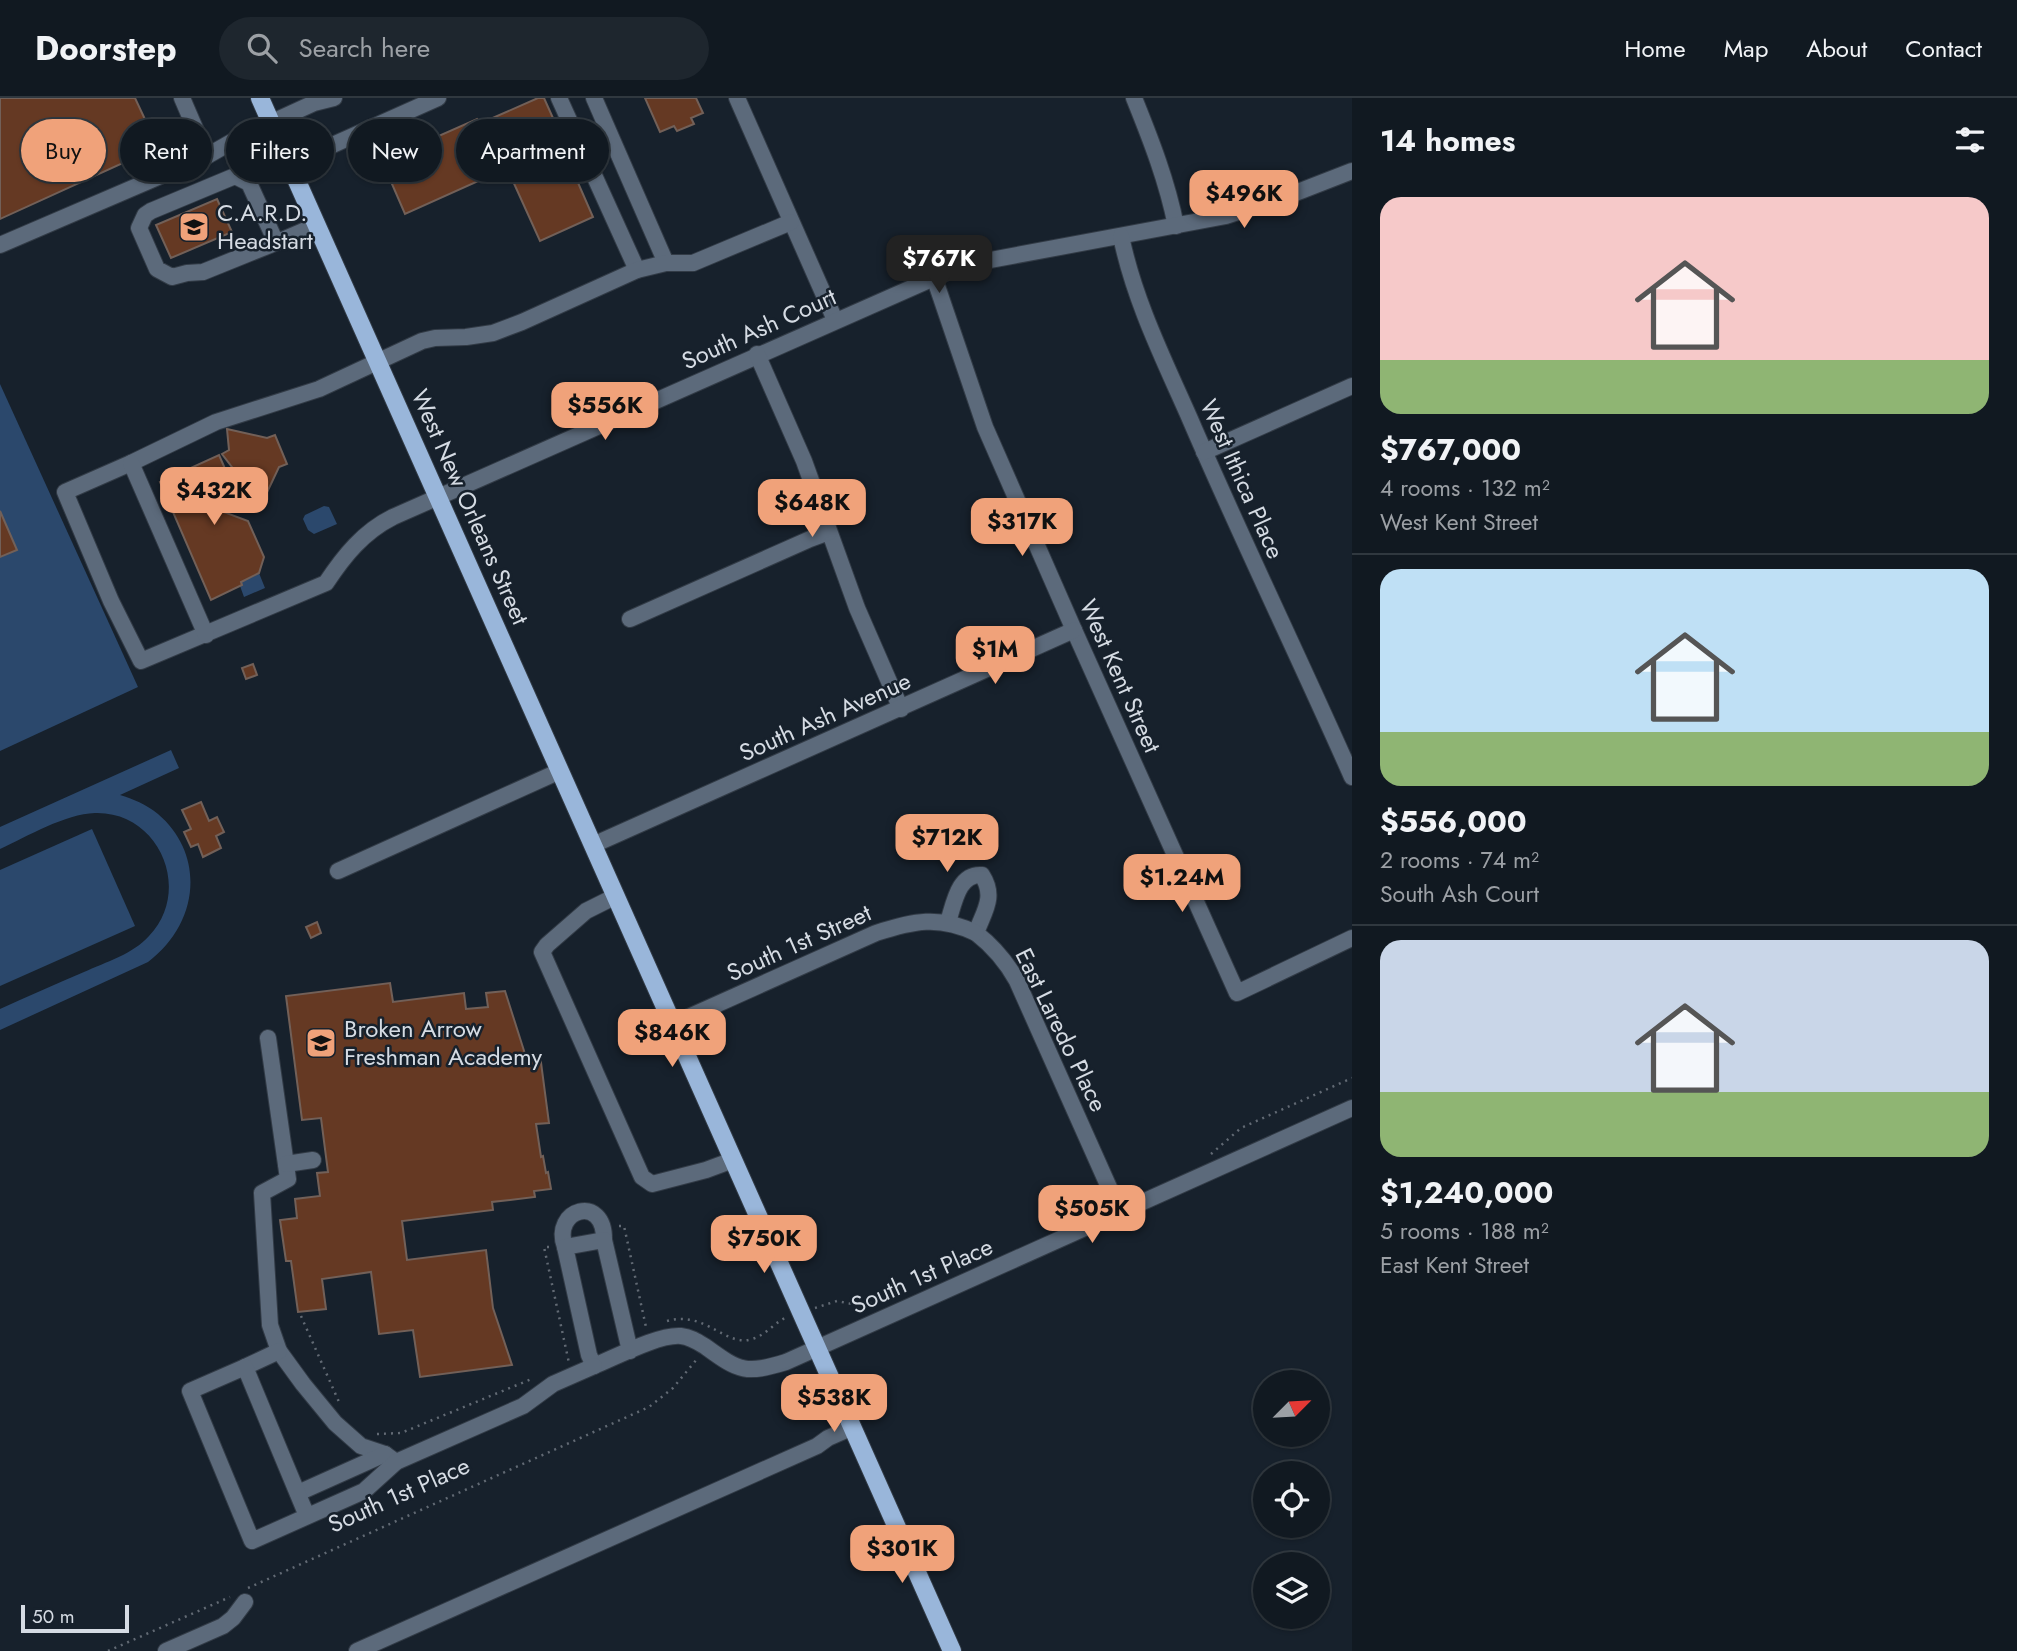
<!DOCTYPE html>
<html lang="en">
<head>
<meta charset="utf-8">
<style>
  :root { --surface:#111921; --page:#1e262e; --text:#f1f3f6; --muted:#9ca0a5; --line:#30383f; --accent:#f0a27a }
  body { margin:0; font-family:Jost,sans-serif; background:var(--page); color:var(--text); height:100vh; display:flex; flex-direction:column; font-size:26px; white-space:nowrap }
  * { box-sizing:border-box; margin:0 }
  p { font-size:23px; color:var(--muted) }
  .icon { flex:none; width:38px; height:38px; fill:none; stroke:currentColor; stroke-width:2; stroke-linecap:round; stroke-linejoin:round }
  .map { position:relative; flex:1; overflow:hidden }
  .sheet { display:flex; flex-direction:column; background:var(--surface); width:665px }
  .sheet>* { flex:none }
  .top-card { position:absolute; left:21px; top:21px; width:665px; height:63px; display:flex; gap:14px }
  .needle { width:46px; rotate:66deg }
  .controls { position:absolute; left:1253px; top:1272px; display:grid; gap:14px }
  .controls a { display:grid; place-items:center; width:77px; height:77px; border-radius:50%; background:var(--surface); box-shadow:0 2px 5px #0004,0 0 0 2px var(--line); font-size:35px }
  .scale { position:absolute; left:21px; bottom:18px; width:108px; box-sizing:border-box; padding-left:7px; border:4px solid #d5dbe3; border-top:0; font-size:19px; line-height:24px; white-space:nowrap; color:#d5dbe3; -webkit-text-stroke:5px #17212c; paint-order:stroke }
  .price { position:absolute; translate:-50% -60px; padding:0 16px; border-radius:14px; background:var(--accent); color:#111; font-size:23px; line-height:46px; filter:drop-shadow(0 2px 4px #0008) }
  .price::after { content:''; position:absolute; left:50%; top:42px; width:21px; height:16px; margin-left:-10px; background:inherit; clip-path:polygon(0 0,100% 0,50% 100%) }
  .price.active { background:#222; color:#fff }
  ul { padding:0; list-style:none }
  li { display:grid; align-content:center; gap:14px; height:371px; padding:0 28px }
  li+li { border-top:2px solid var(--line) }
  li span { display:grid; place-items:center; height:217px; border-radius:21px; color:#555 }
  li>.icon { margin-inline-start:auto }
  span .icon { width:126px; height:126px; fill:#fffc; stroke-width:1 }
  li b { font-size:30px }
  h2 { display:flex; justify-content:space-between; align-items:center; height:84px; padding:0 28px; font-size:30px }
  .tag { padding:0 24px; border-radius:32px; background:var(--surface); box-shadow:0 2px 5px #0004,0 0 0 2px var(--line); font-size:24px; line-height:63px }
  .tag.active { background:var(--accent); color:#111 }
  header { display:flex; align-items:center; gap:42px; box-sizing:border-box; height:98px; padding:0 35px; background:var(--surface); border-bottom:2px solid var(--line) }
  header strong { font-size:33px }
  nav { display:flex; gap:38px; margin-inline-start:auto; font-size:24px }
  .search { width:490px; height:63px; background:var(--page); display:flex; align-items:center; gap:18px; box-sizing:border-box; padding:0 24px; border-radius:38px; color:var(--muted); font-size:26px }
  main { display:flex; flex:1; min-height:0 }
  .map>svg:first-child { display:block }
  .green { fill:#2b486c }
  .building { fill:#653923; stroke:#726058; stroke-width:2 }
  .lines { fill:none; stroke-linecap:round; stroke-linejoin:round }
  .minor-casing { stroke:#323b46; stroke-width:18 }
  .major-casing { stroke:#323b46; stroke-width:20 }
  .path { stroke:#626a74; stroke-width:2.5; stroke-dasharray:2 5; stroke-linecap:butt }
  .minor { stroke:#5c6a7b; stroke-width:16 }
  .major { stroke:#99b6da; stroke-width:18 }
  .labels { text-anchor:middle; stroke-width:5; stroke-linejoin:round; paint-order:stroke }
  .poi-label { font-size:24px; fill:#d5dbe3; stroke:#17212c; text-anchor:start }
  .street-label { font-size:24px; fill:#d5dbe3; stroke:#17212c }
</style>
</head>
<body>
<header>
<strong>Doorstep</strong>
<div class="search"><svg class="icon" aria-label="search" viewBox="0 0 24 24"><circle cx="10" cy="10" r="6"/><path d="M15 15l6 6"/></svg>Search here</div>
<nav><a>Home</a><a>Map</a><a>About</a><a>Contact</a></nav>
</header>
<main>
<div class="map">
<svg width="1352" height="1553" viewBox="0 0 1352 1553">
  <rect width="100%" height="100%" fill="#17212c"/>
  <g class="green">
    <polygon points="0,286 138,589 0,653"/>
    <polygon points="324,408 329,409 337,426 314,436 308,432 303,421 305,417"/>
    <polygon points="259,475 265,490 244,499 240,488 242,487 241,484"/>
    <path d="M171,652L179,670L120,697C133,701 146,706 158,716C207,758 198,827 148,864L0,932V911C28,898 56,886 84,874C106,864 133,856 149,838C193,792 159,713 95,715C65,716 28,738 0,751V729Z"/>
    <polygon points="92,731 135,828 0,888 0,772"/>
  </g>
  <g class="building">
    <polygon points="0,0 135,0 158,49 0,121"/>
    <polygon points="538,0 544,0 561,38 558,39 593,119 540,143 507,70 405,116 382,63 477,21 479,26"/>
    <polygon points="645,0 696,0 703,15 691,20 694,26 677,33 674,28 660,34"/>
    <polygon points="217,101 232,134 171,160 156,127"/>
    <polygon points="227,331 267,340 275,337 287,366 279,369 261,407 222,356 229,352"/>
    <polygon points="219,357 240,405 221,413 248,423 264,459 259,475 241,484 242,487 211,502 160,384"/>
    <polygon points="0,413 17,452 0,459"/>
    <polygon points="253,566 257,577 246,581 242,570"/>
    <polygon points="201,704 209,723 217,719 224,734 216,738 221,750 203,759 198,746 191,749 184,734 191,731 182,712"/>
    <polygon points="317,824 321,835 311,840 306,829"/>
    <polygon points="390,885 393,904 464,895 466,911 488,909 486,895 505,893 526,959 540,957 549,1025 536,1026 541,1059 543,1058 546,1075 548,1074 551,1091 534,1093 535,1099 492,1104 493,1112 402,1123 407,1162 486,1152 493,1210 512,1267 420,1279 413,1232 379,1236 371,1174 322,1181 326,1211 298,1214 291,1163 286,1163 280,1122 297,1120 295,1101 320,1098 317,1075 328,1074 321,1020 302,1022 286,898"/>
  </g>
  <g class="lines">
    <g class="minor-casing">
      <g id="minor">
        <polyline points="182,0 207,58"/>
        <polyline points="559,0 637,172"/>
        <polyline points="594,0 666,165"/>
        <polyline points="737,0 835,222"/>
        <path d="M1134,0C1151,42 1167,83 1176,128"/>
        <polyline points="290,66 438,0"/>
        <path d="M791,124L693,165H666L637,172L522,224L493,235L466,239L435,240L422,243L319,291L216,324L131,365L65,394L111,503L141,563L326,485C344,458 363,434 393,419L952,172L969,166L1226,118L1285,99L1352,73"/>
        <path d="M1121,138C1134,202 1164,262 1190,321C1242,442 1299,559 1352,679"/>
        <polyline points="280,143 203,174 187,175 172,179 157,171 139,130 145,117 151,113 235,78 249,85 274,140 280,143 317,127"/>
        <polyline points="0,147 207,58 242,38 314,5 334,0"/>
        <polyline points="934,179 985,329 1074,532 1237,895 1352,840"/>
        <polyline points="757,256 804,363 857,510 901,611"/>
        <polyline points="1204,354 1352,288"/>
        <polyline points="131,365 206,537"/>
        <polyline points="630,521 810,441 829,434"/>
        <polyline points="593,747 1074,532"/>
        <polyline points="338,773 560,673"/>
        <polyline points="616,798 586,813 547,847 542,854 642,1079 652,1086 706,1072 733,1062"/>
        <path d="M948,824C954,806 958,775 982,777C996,799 984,813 976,835C994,849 1006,863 1017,883L1120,1114"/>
        <path d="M673,926L876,835C913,823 939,817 976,835"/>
        <polyline points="268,940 288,1081 262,1095 270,1227 279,1253 303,1286 335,1325 361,1348 385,1356 396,1364"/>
        <polyline points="286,1066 313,1062"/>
        <path d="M565,1149C551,1111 605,1095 604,1142"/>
        <path d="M630,1253L604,1142L565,1149L589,1257L594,1268C616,1259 659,1236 681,1238C691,1239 698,1244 706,1249C740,1274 746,1276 786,1264L1352,1010"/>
        <polyline points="245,1269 279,1253"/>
        <polyline points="298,1395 385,1356"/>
        <polyline points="307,1418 245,1269 190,1293 252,1443 364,1393 396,1364 523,1308 553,1286 594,1268"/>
        <polyline points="166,1553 223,1528 233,1520 245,1504"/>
        <polyline points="357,1553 817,1348 828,1340 853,1329"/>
      </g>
    </g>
    <g class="major-casing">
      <polyline id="major" points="260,0 952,1553"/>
    </g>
    <g class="path">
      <polyline points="1211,1056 1241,1030 1352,980"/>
      <polyline points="619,1128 624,1128 646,1229"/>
      <polyline points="549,1149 544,1149 569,1265"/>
      <polyline points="815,1210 837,1203 857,1207 879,1204"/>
      <polyline points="301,1218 339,1304"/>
      <path d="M667,1223C706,1212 726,1250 752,1241C766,1237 773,1226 785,1220"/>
      <polyline points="377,1336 401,1335 534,1280"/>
      <polyline points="248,1490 649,1309 673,1290 697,1261"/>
      <polyline points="108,1553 230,1499"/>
    </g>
    <use href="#minor" class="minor"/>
    <use href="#major" class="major"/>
  </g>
  <defs>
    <g id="school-square" transform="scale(1.575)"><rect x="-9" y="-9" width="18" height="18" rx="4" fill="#f0a27a" stroke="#17212c"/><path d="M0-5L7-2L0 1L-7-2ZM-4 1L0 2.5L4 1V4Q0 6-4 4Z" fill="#111"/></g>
  </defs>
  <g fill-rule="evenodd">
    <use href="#school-square" x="194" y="129"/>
    <use href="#school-square" x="321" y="945"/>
  </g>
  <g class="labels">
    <g class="poi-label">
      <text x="217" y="123">C.A.R.D.<tspan x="217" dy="28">Headstart</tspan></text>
      <text x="344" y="939">Broken Arrow<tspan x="344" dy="28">Freshman Academy</tspan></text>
    </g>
    <g class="street-label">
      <text transform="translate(759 231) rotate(-24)" y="8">South Ash Court</text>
      <text transform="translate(1242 381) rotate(66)" y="8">West Ithica Place</text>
      <text transform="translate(470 409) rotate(66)" y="8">West New Orleans Street</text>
      <text transform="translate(1120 578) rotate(66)" y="8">West Kent Street</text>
      <text transform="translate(825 619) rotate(-24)" y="8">South Ash Avenue</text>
      <text transform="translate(799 845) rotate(-24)" y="8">South 1st Street</text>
      <text transform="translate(1061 932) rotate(64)" y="8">East Laredo Place</text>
      <text transform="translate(922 1178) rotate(-24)" y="8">South 1st Place</text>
      <text transform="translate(399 1397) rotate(-24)" y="8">South 1st Place</text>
    </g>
  </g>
</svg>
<div class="controls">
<a><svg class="needle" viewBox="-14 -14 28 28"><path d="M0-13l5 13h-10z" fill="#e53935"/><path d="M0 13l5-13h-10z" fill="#9ca0a5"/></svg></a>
<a><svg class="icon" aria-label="locate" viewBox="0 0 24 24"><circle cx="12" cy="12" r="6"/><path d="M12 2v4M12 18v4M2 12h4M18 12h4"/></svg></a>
<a><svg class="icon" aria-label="layers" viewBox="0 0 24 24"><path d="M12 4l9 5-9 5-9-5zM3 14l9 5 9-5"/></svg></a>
</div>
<div class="scale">50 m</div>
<b class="price" style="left:1244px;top:132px">$496K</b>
<b class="price active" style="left:939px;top:197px">$767K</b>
<b class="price" style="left:605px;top:344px">$556K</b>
<b class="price" style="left:214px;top:429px">$432K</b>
<b class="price" style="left:812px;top:441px">$648K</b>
<b class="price" style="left:1022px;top:460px">$317K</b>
<b class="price" style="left:995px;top:588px">$1M</b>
<b class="price" style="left:947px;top:776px">$712K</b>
<b class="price" style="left:1182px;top:816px">$1.24M</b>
<b class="price" style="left:672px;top:971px">$846K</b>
<b class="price" style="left:1092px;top:1147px">$505K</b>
<b class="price" style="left:764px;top:1177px">$750K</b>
<b class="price" style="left:834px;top:1336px">$538K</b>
<b class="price" style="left:902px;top:1487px">$301K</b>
<div class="top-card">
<a class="tag active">Buy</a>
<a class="tag">Rent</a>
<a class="tag">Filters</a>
<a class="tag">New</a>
<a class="tag">Apartment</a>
</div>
</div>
<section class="sheet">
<h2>14 homes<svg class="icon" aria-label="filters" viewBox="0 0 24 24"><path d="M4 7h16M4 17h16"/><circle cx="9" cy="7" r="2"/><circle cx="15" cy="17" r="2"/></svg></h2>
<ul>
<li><span style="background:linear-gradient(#f6c9c9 75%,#8fb573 0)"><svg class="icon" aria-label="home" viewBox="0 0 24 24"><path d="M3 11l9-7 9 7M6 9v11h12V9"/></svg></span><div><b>$767,000</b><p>4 rooms · 132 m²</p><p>West Kent Street</p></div></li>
<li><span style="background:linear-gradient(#bfe0f5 75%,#8fb573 0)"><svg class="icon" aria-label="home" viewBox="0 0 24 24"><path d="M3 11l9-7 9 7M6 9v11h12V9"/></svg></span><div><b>$556,000</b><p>2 rooms · 74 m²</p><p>South Ash Court</p></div></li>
<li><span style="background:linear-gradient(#c9d6e8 70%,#8fb573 0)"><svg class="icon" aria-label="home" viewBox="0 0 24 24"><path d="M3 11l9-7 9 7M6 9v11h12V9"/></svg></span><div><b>$1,240,000</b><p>5 rooms · 188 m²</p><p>East Kent Street</p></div></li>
</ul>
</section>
</main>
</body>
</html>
